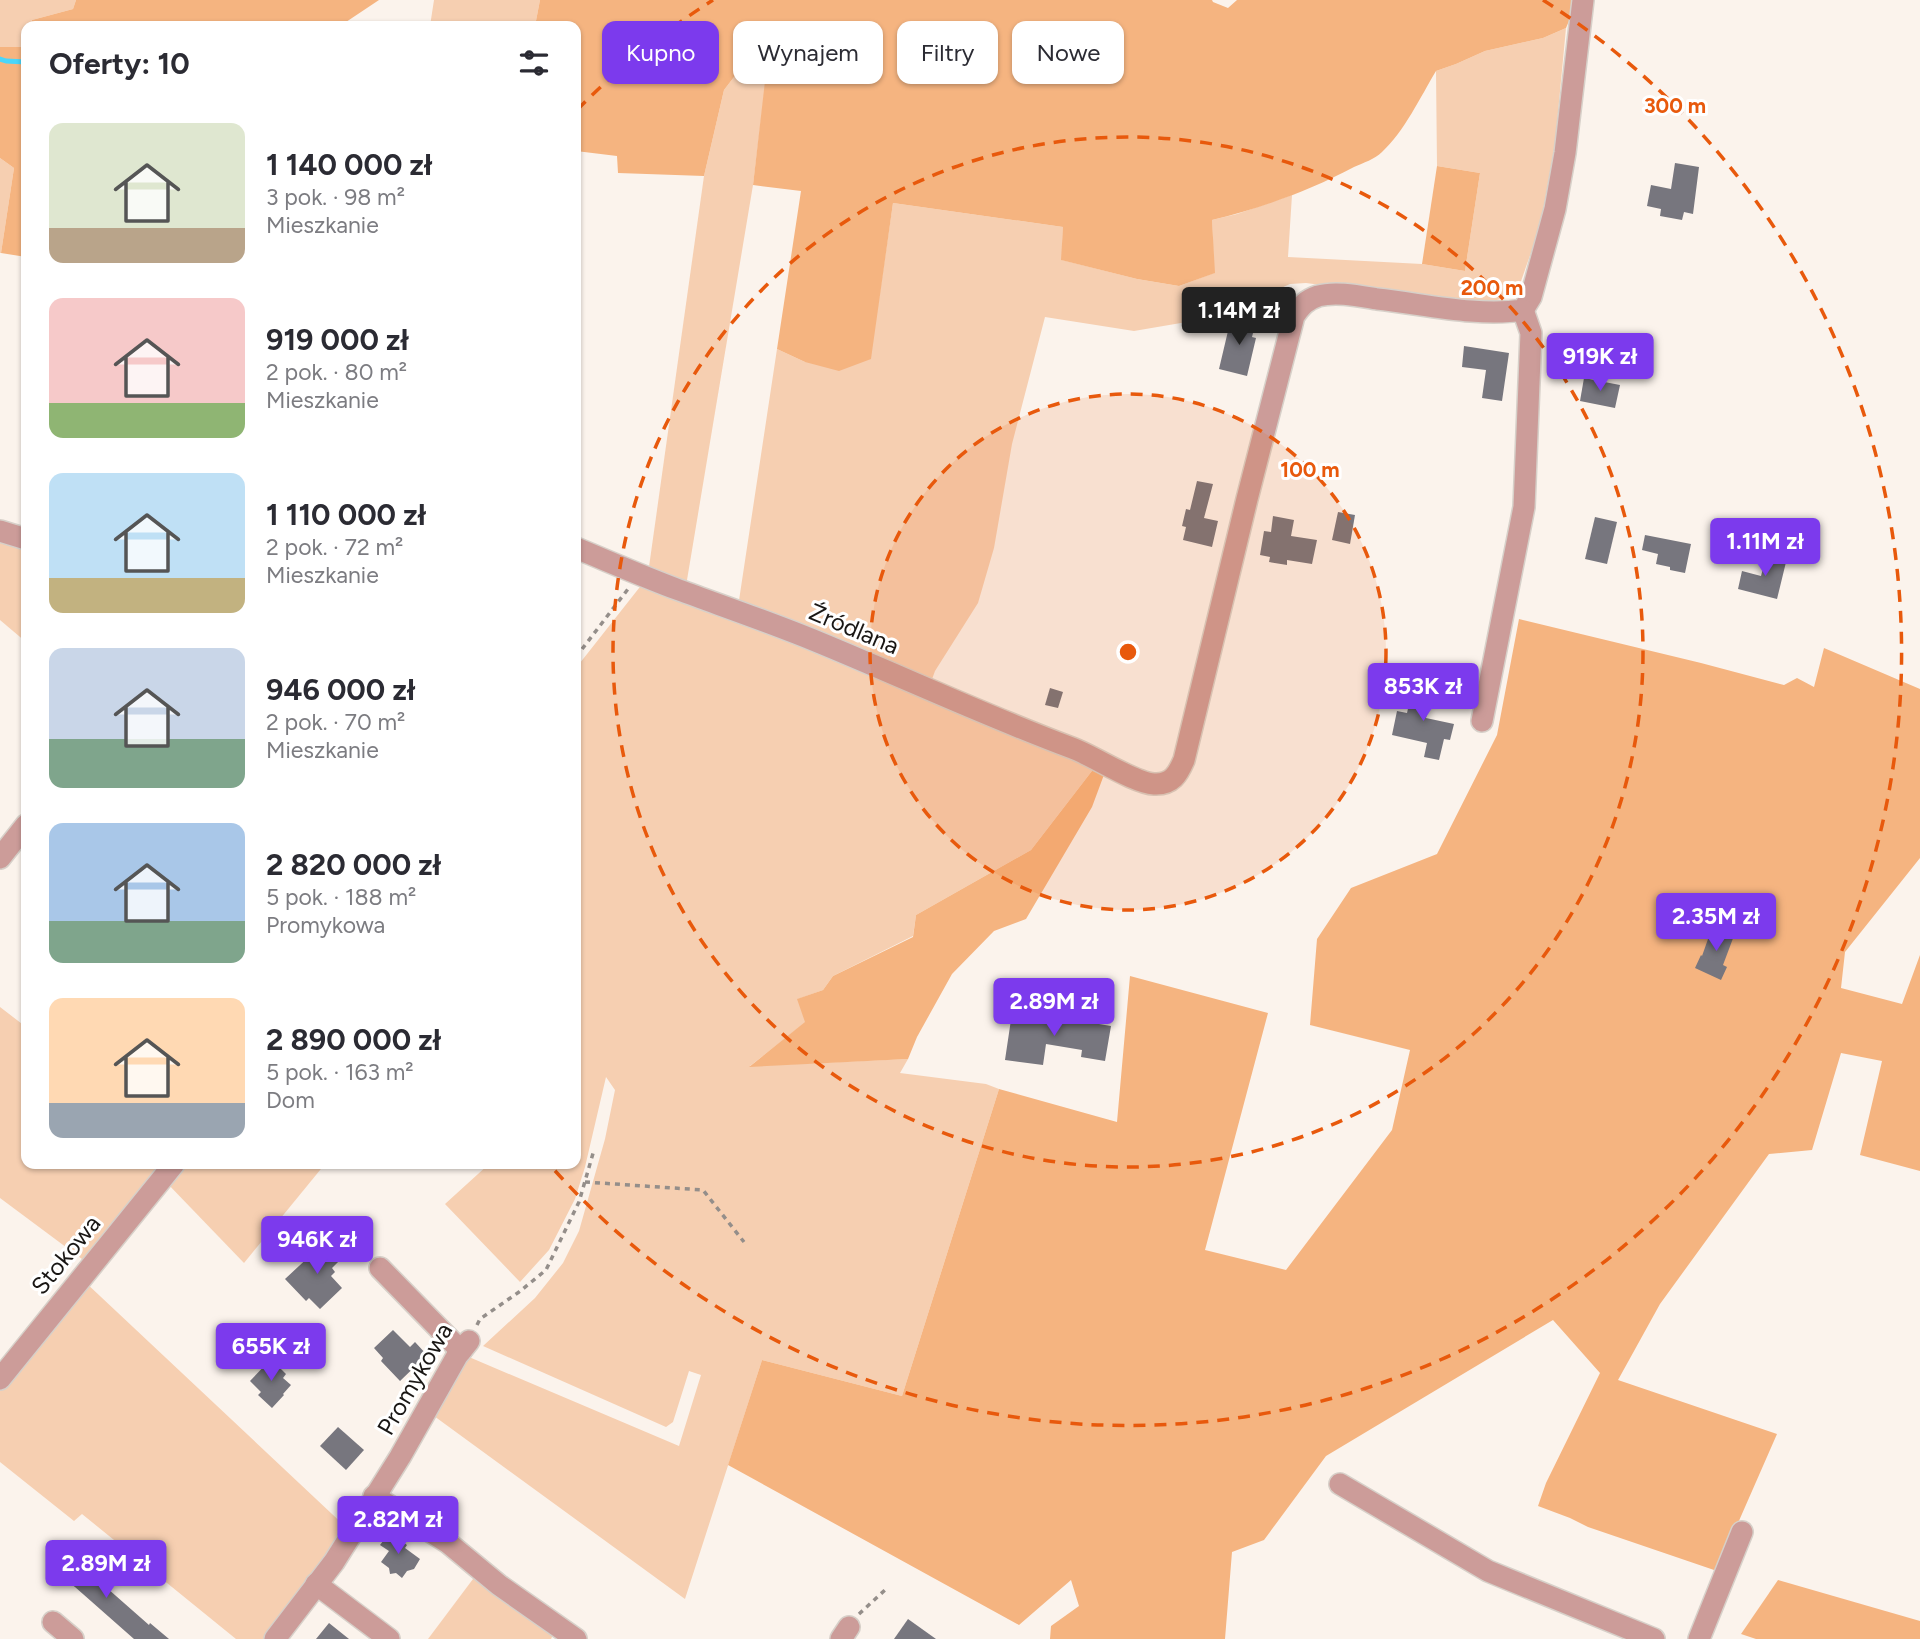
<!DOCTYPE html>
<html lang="pl">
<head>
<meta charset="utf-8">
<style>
  :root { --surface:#fff; --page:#f2f2f3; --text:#2b2b33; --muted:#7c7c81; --accent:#7c3aed }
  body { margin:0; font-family:Figtree,sans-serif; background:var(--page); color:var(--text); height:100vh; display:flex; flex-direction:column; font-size:26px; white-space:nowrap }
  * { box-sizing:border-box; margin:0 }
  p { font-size:23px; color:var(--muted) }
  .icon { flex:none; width:38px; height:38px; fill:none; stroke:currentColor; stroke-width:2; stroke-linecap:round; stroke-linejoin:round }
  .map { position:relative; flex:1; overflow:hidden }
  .details { position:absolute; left:21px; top:21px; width:560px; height:1148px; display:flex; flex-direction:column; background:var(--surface); border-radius:14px; box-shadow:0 2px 5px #0004 }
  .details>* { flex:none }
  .guide { position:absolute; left:602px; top:21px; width:665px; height:63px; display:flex; gap:14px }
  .price { position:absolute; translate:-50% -60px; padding:0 16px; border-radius:7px; background:var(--accent); color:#fff; font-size:23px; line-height:46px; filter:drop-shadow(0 2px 4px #0008) }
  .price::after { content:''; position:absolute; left:50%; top:42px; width:21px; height:16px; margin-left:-10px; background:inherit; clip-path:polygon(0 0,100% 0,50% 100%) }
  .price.selected { background:#222; color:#fff }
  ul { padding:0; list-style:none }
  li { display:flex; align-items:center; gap:21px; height:175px; padding:0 28px }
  li span { display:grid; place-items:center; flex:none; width:196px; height:140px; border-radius:14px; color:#555 }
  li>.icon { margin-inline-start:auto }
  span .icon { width:84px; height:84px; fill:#fffc; stroke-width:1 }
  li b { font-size:30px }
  h2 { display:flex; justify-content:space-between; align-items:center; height:84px; padding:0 28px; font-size:30px }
  .pill { padding:0 24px; border-radius:14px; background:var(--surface); box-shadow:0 2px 5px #0004; font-size:24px; line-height:63px }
  .pill.selected { background:var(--accent); color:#fff }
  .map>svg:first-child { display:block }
  .green { fill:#f6cfb1 }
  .forest { fill:#f5b480 }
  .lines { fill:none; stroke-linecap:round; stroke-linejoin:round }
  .stream { stroke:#4ad6fa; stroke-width:5 }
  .building { fill:#77767e }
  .minor-casing { stroke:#d7d0c9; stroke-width:24 }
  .path { stroke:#948e8a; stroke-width:3.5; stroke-dasharray:5 5; stroke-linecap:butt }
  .minor { stroke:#cc9c99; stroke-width:21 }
  .ring { fill:none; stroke:#e8590c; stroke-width:3.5; stroke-dasharray:12 9 }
  .labels { text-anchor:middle; stroke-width:6; stroke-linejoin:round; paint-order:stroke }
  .street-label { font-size:24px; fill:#191614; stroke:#fff }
  .centre { fill:#e8590c; stroke:#fff; stroke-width:3.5 }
  .ring-label { font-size:21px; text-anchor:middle; font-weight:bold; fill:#e8590c; stroke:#fff; stroke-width:6; stroke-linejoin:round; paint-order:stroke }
</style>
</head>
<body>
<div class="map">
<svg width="1920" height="1639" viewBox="0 0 1920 1639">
  <rect width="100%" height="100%" fill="#fbf3ec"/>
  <g class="green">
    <polygon points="0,0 76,0 73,9 32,20 31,26 26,26 26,47 0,47"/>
    <polygon points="434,0 540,0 535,26 430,26"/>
    <polygon points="1566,28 1555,144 1540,227 1520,284 1504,298 1486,303 1460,303 1306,283 1290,284 1216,317 1134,331 1045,317 1012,444 994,548 978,603 935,671 931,682 738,607 777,349 805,362 870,359 893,203 1063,227 1062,260 1137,279 1179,286 1214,273 1212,220 1237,214 1292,195 1288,257 1422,264 1465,271 1480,173 1437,166 1436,71 1456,64 1485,51 1543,38"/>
    <polygon points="769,55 753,185 686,586 648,574 704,176 724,90 744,64"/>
    <polygon points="0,158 14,168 1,253 0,253"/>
    <polygon points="0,540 26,549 26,642 0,620"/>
    <polygon points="643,583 803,647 1095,767 1031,850 916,915 913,936 833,976 823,990 798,999 806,1022 750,1066 908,1059 900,1073 986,1084 999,1089 902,1396 762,1360 685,1599 434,1416 469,1357 679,1446 701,1375 689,1371 673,1422 666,1427 483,1346 535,1298 563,1263 579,1231 605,1139 615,1090 606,1077 585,1167 575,1199 549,1250 520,1282 445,1204 489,1164 576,1164 576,668"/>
    <polygon points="0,1007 26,1027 26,1164 165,1164 86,1262 0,1198"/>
    <polygon points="180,1164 325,1164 244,1263 165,1181"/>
    <polygon points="84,1281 348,1529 263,1639 236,1639 82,1514 74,1521 0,1462 0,1387"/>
    <polygon points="476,1575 553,1635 551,1639 428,1639"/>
  </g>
  <g class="forest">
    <polygon points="76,0 379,0 340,26 31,26 32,20 73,9"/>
    <path d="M540,0H1212L1213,2L1228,8L1237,0H1574V9L1566,28L1543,38L1485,51L1456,64L1436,71C1421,96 1404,132 1382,152C1375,159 1363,163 1354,167C1309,191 1261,208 1212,220L1215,273L1179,286L1137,279L1061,260L1063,227L893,203L871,359L839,371L805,362L777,349L801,191L753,185L768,55L744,64L724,90L704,176L618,173L617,156L576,151V26H535Z"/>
    <polygon points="0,47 26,47 26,257 1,253 14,168 0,158"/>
    <polygon points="1437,166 1480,173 1465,271 1422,264"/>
    <polygon points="1519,619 1701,663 1784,685 1797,678 1814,687 1824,648 1920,689 1920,858 1845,952 1841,988 1902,1004 1920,955 1920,1171 1860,1155 1882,1061 1841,1053 1812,1150 1769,1154 1660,1304 1618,1380 1777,1434 1717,1571 1588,1527 1570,1518 1538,1506 1546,1483 1600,1373 1553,1320 1326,1456 1264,1540 1232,1552 1225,1639 1050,1639 1051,1626 1079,1606 1071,1580 1019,1625 728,1465 762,1360 902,1396 999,1089 1117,1122 1130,976 1268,1013 1205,1250 1286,1270 1392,1130 1410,1050 1310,1025 1317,939 1351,888 1437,854 1497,735"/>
    <polygon points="1095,767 1105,772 1092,807 1026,919 994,931 952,974 917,1037 908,1059 749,1067 805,1022 797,999 823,990 833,976 913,937 916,915 1031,850"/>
    <polygon points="1778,1580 1920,1621 1920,1639 1756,1639 1741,1634"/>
  </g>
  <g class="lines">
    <polyline class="stream" points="0,59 6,61 26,62"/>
  </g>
  <g class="building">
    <polygon points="1675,163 1699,167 1693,214 1684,212 1682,220 1660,216 1661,209 1647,206 1651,185 1671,189"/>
    <polygon points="1236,316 1256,321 1252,337 1256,338 1247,376 1219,369 1228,331 1232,332"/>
    <polygon points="1464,346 1509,353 1502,401 1482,398 1486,370 1462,367"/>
    <polygon points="1584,378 1620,385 1615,408 1580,401"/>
    <polygon points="1197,481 1213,484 1204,518 1218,521 1212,547 1183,540 1186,527 1182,526 1186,509 1190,510"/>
    <polygon points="1338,512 1355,515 1350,544 1332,540"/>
    <polygon points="1273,516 1294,520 1291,536 1317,540 1312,564 1287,560 1287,565 1269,562 1270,557 1260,555 1264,531 1271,532"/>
    <polygon points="1595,517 1617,522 1607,564 1585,559"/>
    <polygon points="1645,535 1691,544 1685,573 1670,570 1670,567 1656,564 1658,554 1642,550"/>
    <polygon points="1767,553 1787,558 1777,599 1738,589 1742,571 1761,576"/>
    <polygon points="1414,682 1434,687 1426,718 1454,724 1450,740 1444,739 1439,760 1424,757 1427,743 1392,735 1397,711 1407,713"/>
    <polygon points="1050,688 1063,692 1058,708 1045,705"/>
    <polygon points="1713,925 1735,933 1723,965 1727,967 1721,980 1695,968 1701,955 1702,956"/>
    <polygon points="1012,1013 1075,1023 1075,1020 1111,1026 1105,1061 1081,1057 1082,1050 1046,1044 1043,1065 1005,1060"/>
    <polygon points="327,1240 343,1257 332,1268 335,1272 331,1276 342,1288 320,1309 309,1298 306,1301 285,1279"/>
    <polygon points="393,1330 410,1347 415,1342 427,1355 400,1381 381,1361 383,1358 374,1348"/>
    <polygon points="271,1359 286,1374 283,1378 291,1385 283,1394 284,1395 272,1408 258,1395 261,1392 250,1381"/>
    <polygon points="338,1427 364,1450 346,1470 320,1446"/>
    <polygon points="390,1532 407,1545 405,1548 420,1559 414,1569 407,1571 402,1578 396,1573 390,1574 389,1568 381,1562 389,1551 380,1545"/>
    <polygon points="66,1552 149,1625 150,1623 169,1639 134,1639 75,1587 52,1570"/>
    <polygon points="908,1619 936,1639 894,1639"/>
    <polygon points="329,1623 349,1639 316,1639"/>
  </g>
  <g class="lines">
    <g class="minor-casing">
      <g id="minor">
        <polyline points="0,531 26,539"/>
        <path d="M576,548C610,562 644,577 679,590C725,607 772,623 818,642C903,677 986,716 1072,748C1094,756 1134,783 1154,784C1172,785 1178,774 1184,760L1247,499L1294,316C1301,306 1306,300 1318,296C1336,291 1359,296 1377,299C1424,304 1477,317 1523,310L1531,297L1555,209L1565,153L1583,0"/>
        <polyline points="1482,721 1524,507 1531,333 1523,310"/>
        <polyline points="0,858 26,825"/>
        <polyline points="380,1268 461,1351"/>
        <polyline points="0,1379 174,1164"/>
        <polyline points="1340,1484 1488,1571 1654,1639"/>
        <polyline points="374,1496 447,1542 499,1585 576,1639"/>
        <polyline points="316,1584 389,1639"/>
        <polyline points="53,1622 73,1639"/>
        <polyline points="275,1639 334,1562 400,1457 457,1356 469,1341"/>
        <polyline points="841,1639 849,1627"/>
        <polyline points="1699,1639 1742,1532"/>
      </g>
    </g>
    <g class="path">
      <polyline points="576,657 628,589"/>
      <polyline points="585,1182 703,1190 744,1242"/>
      <polyline points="477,1325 480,1319 519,1292 546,1270 579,1202 594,1150"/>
      <polyline points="859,1614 885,1590"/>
    </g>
    <use href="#minor" class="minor"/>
  </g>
  <circle cx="1128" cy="652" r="258" fill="#e8590c" fill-opacity=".12"/>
  <g class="ring">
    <circle cx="1128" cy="652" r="258"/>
    <circle cx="1128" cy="652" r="515"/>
    <path d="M577 110A773 773 0 0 1 713 0M1543 0A773 773 0 1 1 549 1164"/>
  </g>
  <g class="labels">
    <g class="street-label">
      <text transform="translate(854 629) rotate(23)" y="8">Źródlana</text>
      <text transform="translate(66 1255) rotate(-51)" y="8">Stokowa</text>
      <text transform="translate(415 1379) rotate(-60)" y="8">Promykowa</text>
    </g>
  </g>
  <circle cx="1128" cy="652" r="10" class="centre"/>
  <g class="ring-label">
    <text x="1675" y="113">300 m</text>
    <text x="1492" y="295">200 m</text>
    <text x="1310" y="477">100 m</text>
  </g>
</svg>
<b class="price selected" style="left:1239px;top:347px">1.14M zł</b>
<b class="price" style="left:1600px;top:393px">919K zł</b>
<b class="price" style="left:1765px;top:578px">1.11M zł</b>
<b class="price" style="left:1423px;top:723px">853K zł</b>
<b class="price" style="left:1716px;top:953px">2.35M zł</b>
<b class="price" style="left:1054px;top:1038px">2.89M zł</b>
<b class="price" style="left:317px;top:1276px">946K zł</b>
<b class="price" style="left:271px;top:1383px">655K zł</b>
<b class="price" style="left:398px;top:1556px">2.82M zł</b>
<b class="price" style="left:106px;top:1600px">2.89M zł</b>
<div class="guide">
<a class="pill selected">Kupno</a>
<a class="pill">Wynajem</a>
<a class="pill">Filtry</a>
<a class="pill">Nowe</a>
</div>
<section class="details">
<h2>Oferty: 10<svg class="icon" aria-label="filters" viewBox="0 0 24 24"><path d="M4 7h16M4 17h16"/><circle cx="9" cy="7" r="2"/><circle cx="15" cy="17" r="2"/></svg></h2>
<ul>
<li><span style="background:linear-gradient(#dfe7d0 75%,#b9a48a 0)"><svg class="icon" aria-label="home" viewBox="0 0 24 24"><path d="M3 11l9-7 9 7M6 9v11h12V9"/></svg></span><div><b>1 140 000 zł</b><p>3 pok. · 98 m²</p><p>Mieszkanie</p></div></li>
<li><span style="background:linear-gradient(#f6c9c9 75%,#8fb573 0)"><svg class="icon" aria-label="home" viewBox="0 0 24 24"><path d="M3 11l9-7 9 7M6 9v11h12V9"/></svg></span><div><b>919 000 zł</b><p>2 pok. · 80 m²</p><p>Mieszkanie</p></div></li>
<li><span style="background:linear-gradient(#bfe0f5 75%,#c2b280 0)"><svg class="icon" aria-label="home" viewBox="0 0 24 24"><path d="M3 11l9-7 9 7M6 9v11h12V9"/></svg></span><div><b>1 110 000 zł</b><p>2 pok. · 72 m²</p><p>Mieszkanie</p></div></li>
<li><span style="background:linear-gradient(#c9d6e8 65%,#7fa58c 0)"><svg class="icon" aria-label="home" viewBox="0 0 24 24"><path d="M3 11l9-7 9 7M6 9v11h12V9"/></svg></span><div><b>946 000 zł</b><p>2 pok. · 70 m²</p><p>Mieszkanie</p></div></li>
<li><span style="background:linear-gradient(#a9c7e8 70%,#7fa58c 0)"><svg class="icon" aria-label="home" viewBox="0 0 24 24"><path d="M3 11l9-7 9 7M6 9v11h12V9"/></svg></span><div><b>2 820 000 zł</b><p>5 pok. · 188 m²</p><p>Promykowa</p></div></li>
<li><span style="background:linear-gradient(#ffd9b3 75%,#9aa5b1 0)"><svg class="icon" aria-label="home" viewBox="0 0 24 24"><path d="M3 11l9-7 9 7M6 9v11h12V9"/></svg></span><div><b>2 890 000 zł</b><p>5 pok. · 163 m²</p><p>Dom</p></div></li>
</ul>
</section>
</div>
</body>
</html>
